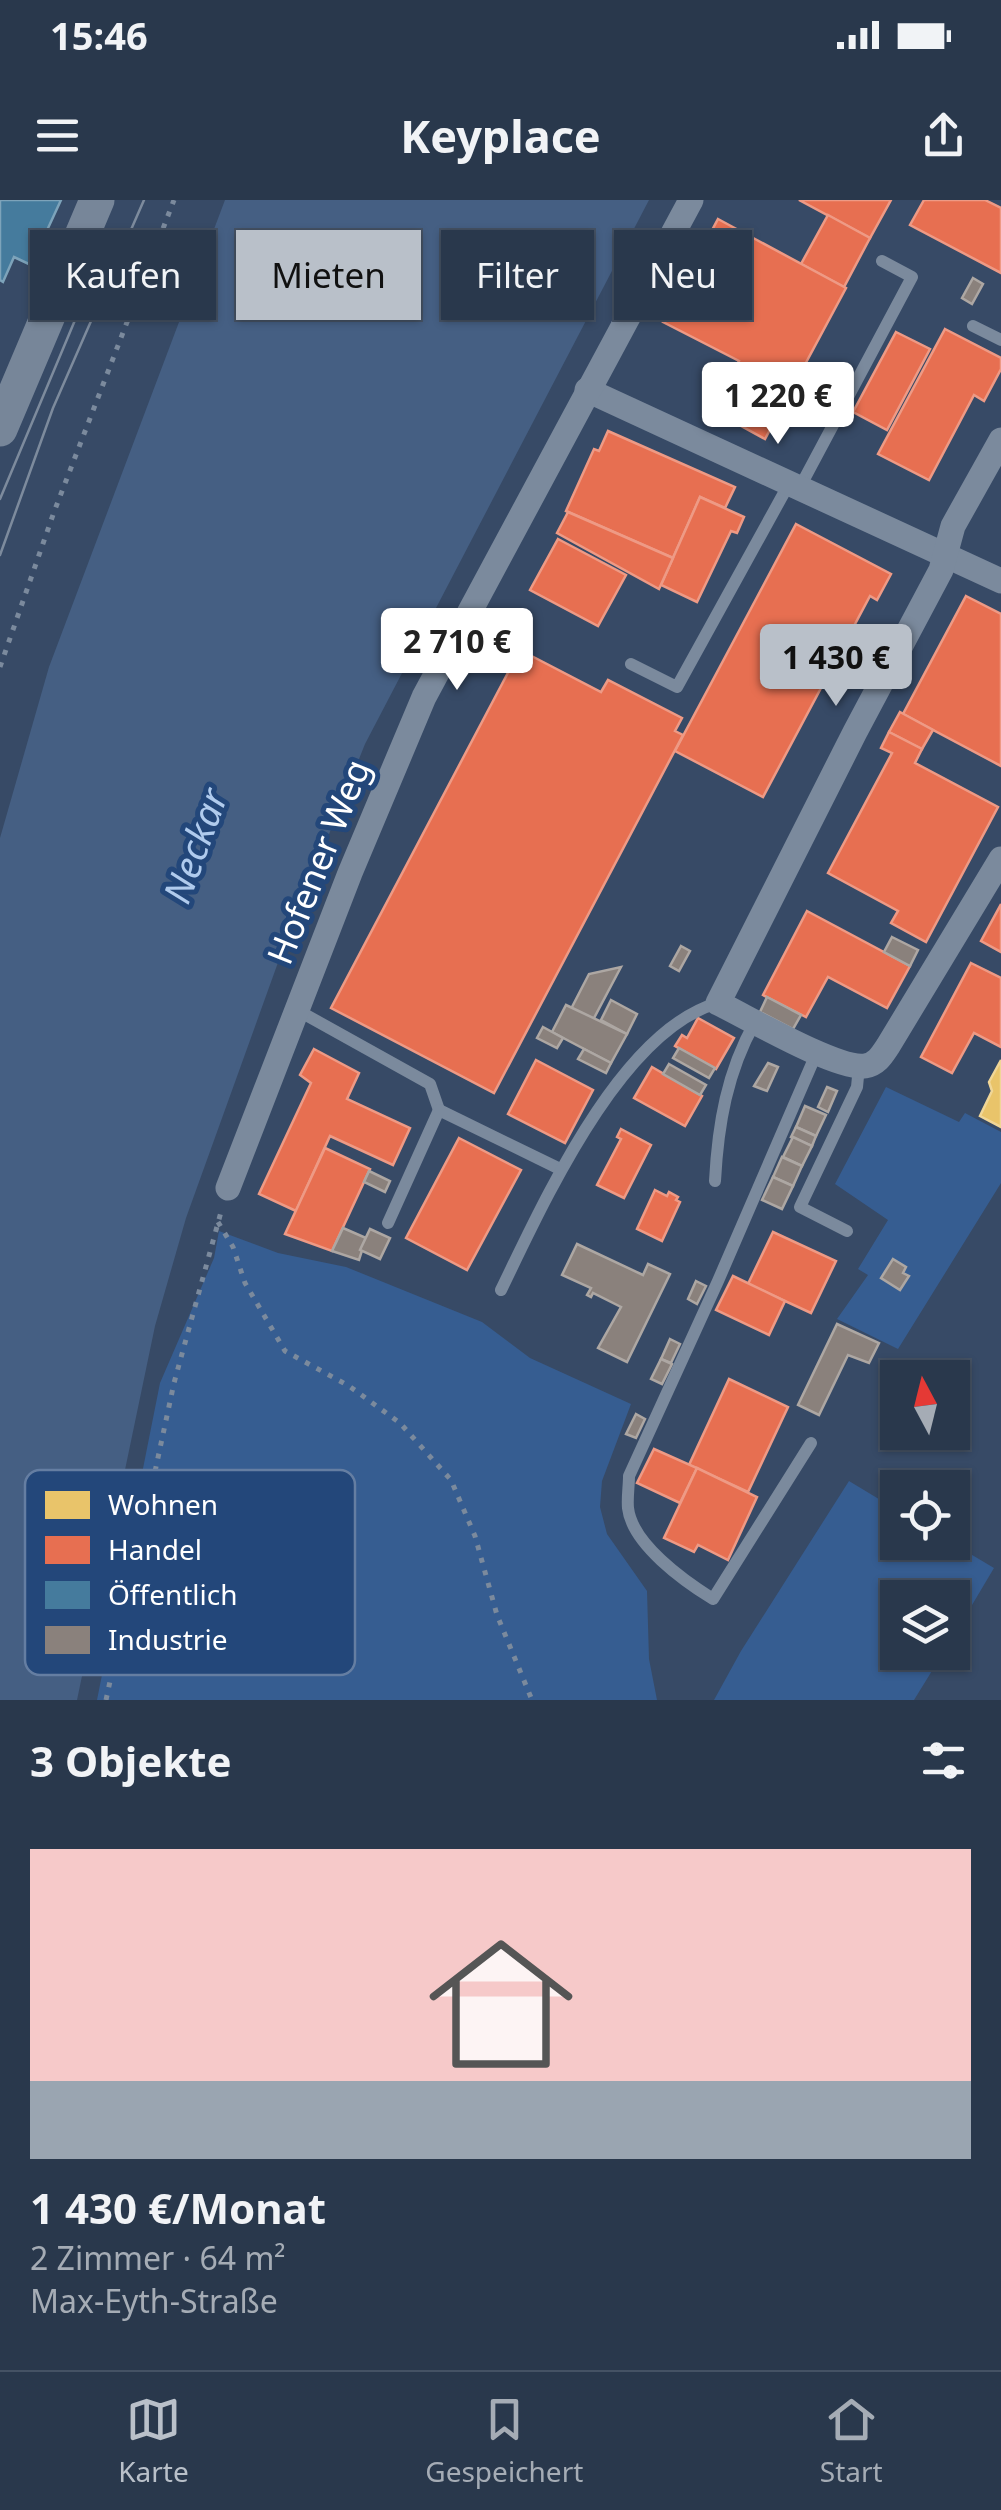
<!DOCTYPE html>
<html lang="de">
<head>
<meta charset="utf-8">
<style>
  :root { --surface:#29384c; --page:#313f53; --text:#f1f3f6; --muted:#a5acb5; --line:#455264; --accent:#b9c0c9 }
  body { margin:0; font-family:"Noto Sans",sans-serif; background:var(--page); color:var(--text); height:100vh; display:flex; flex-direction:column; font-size:38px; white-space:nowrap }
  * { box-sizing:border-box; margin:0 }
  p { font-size:32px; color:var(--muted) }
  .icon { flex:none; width:55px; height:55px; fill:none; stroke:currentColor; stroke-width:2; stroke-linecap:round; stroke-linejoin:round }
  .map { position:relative; height:1500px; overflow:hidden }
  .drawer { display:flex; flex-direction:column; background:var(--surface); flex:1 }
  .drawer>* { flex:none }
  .banner { position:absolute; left:30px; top:30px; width:942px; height:90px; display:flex; gap:20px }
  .needle { width:65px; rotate:353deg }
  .controls { position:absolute; left:880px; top:1160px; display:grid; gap:20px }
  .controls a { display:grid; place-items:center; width:90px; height:90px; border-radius:0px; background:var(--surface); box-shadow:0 2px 8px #0004,0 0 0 2px var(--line); font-size:50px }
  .price { position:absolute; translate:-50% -85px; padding:0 22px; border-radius:10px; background:#fff; color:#222; font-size:32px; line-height:65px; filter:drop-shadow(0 2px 5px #0008) }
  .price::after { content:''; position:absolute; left:50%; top:60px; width:30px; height:22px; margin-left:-15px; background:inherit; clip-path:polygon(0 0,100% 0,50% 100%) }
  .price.active { background:var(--accent); color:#111 }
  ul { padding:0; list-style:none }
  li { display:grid; align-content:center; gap:20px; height:530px; padding:0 30px }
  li+li { border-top:2px solid var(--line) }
  li span { display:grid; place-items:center; height:310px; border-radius:0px; color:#555 }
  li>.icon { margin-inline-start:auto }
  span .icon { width:180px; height:180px; fill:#fffc; stroke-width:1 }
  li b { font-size:42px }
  h2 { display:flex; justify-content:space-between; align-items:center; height:120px; padding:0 30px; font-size:42px }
  .tag { padding:0 35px; border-radius:0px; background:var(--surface); box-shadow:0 2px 8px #0004,0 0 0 2px var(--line); font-size:35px; line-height:90px }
  .tag.active { background:var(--accent); color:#111 }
  .status { display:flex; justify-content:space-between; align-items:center; height:70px; padding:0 50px; background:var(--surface); direction:ltr }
  .status svg { height:28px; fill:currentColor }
  header { display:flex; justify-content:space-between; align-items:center; height:130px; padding:0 30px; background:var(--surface); font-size:45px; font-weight:700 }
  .menu { display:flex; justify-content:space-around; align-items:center; height:140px; border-top:2px solid var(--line); background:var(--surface); font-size:28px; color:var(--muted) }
  .menu a { display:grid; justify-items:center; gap:5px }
  .menu .active { color:var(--accent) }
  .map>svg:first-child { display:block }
  .green { fill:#365d91 }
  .water { fill:#455f83 }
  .homes { fill:#e9c46a; stroke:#f0d697; stroke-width:2.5 }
  .shops { fill:#e76f51; stroke:#ee9a85; stroke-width:2.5 }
  .public { fill:#457b9d; stroke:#7da3ba; stroke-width:2.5 }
  .industry { fill:#8a817c; stroke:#ada7a3; stroke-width:2.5 }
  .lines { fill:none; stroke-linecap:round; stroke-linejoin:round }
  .path { stroke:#7b8a9d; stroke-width:5; stroke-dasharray:5 8; stroke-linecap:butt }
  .service { stroke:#7b8a9d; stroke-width:12 }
  .minor { stroke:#7b8a9d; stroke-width:25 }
  .secondary { stroke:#778699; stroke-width:35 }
  .tram { stroke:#7d8b9d; stroke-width:2.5 }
  .labels { text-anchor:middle; stroke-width:10; stroke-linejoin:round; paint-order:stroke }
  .street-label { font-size:35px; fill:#fff; stroke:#23477a }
  .water-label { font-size:38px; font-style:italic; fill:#b0cbed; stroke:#23477a }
  .key { fill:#23477a; stroke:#657ea2; stroke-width:2.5 }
  .key-label { font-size:28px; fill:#fff }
</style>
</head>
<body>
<div class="status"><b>15:46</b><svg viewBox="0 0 49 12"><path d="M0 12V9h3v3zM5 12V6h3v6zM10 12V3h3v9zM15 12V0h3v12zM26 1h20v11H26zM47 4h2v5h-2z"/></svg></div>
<header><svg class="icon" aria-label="menu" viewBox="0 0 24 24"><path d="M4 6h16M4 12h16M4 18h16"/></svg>Keyplace<svg class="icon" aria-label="share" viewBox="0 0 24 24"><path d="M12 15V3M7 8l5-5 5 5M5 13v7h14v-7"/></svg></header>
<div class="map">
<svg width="1001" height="1500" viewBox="0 0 1001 1500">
  <rect width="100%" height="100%" fill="#374a66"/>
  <g class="green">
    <polygon points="886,887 959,922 965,913 1001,932 1001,983 898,1149 837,1119 868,1075 858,1069 888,1020 835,984"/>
    <polygon points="219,1031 278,1053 346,1067 482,1122 530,1158 631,1204 602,1281 600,1307 607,1334 647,1391 649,1459 657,1500 97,1500 160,1183 214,1058"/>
    <polygon points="849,1281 897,1310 898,1342 952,1343 994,1368 953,1437 952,1398 898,1398 898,1452 943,1453 914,1500 714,1500 741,1451"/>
  </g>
  <polygon class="water" points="225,0 649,0 365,544 280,757 186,1018 155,1126 77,1500 0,1500 0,638 49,467"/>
  <polygon class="homes" points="1001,860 1001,927 980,916 992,891 989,882"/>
  <g class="shops">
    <polygon points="799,0 891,0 870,38"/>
    <polygon points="924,0 985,0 1001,8 1001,73 910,25"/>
    <polygon points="828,15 870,38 844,87 801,64"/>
    <polygon points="718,19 846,88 765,239 712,210 739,161 663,122"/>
    <polygon points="945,129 1001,158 1001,169 984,201 974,195 929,280 878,254"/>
    <polygon points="896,132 930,149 887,230 853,212"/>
    <polygon points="608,231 735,287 725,308 700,297 673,358 566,311 594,249 599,251"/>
    <polygon points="700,297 744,317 737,333 731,331 697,402 661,385"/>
    <polygon points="568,312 673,358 659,389 557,333"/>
    <polygon points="796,324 891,374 877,400 870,396 763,597 675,551"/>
    <polygon points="558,339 626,375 598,426 530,390"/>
    <polygon points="966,396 1001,414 1001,566 903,514"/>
    <polygon points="520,450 601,492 608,480 682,518 675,531 683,535 494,893 331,808"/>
    <polygon points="900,512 933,530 922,549 889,532"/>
    <polygon points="889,532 922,549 915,563 998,607 926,742 891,723 898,711 828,673 892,553 881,548"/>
    <polygon points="1001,704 1001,752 981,741"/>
    <polygon points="807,711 910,766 887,808 828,777 806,817 763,795"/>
    <polygon points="971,763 1001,778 1001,847 974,833 952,873 921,857"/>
    <polygon points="698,818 734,838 716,869 675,846 682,835 687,838"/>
    <polygon points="314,849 359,873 347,899 410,928 393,965 330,936 296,1011 259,994 311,883 300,875"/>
    <polygon points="536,860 593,890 565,943 508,914"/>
    <polygon points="652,867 702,896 685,926 634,898"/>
    <polygon points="621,929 651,945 624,998 597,985 621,939 617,937"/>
    <polygon points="459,938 521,970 467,1070 406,1038"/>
    <polygon points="325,948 370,969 332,1051 285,1034"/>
    <polygon points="655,990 667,996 669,992 678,997 676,1000 680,1002 662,1041 637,1029"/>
    <polygon points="773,1032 836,1061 811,1113 748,1084"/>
    <polygon points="733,1076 785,1101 769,1135 716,1110"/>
    <polygon points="729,1179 788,1207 748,1292 689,1265"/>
    <polygon points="654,1249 697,1268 680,1303 637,1283"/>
    <polygon points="697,1268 757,1297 728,1360 698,1345 694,1352 664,1338"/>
  </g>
  <polygon class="public" points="0,0 61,0 31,65 14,57 3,82 0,80"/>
  <g class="industry">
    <polygon points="973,78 983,84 972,104 962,98"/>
    <polygon points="892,737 918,750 910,766 884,752"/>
    <polygon points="681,746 690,751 679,771 670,766"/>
    <polygon points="621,767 593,820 571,809 589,774"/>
    <polygon points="767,797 801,815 793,829 760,812"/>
    <polygon points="611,800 637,814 627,834 601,820"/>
    <polygon points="566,805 627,834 611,863 552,832"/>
    <polygon points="543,827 563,838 557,848 537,838"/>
    <polygon points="679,848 715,868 709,878 673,858"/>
    <polygon points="584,849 611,863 606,873 578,859"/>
    <polygon points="768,863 778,867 767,891 754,886"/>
    <polygon points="669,864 706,885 700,895 663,874"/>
    <polygon points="827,887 837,891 828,912 818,907"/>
    <polygon points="805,906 826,915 816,936 796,927"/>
    <polygon points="796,927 816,936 812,946 791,937"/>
    <polygon points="793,937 812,946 802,966 783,957"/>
    <polygon points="782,957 802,966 793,986 773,977"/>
    <polygon points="369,971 390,981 385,992 364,982"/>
    <polygon points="773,977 793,986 782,1009 762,1000"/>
    <polygon points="343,1028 366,1038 359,1060 332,1051"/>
    <polygon points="370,1029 390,1038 380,1059 360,1050"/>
    <polygon points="577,1044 643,1075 648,1064 670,1074 627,1162 598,1148 621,1107 593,1093 591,1097 587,1095 591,1088 562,1075"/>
    <polygon points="893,1059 906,1067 903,1073 909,1076 900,1090 881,1078"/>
    <polygon points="696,1081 706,1086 697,1104 688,1099"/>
    <polygon points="837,1124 879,1143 869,1163 848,1155 819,1215 798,1205"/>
    <polygon points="670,1139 680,1144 671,1163 661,1159"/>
    <polygon points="661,1159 672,1164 662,1184 651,1179"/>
    <polygon points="636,1214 645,1219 636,1238 626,1234"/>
  </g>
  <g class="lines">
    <g class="path">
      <polyline points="0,467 54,312 174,0"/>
      <polyline points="218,1022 233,1047 245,1083 285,1151 349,1186 400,1223 451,1280 475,1336 497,1415 532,1500"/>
      <polyline points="106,1500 174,1183 221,1012"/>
    </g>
    <g class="service">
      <polyline points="973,126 1001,140"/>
      <polyline points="800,287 912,77 882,61"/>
      <polyline points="631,464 677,487 790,282"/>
      <polyline points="297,810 430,884 439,910"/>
      <path d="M715,981C718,924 727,872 755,822"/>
      <polyline points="388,1023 439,910 560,969"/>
      <polyline points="847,1031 800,1007 857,887 859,866"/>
      <path d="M501,1090C543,1004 620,830 718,803"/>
      <path d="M811,1243L713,1399C684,1381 632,1344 628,1308C627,1298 629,1286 629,1276L718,1081L817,852"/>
    </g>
    <g class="minor">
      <polyline points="587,190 1001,381"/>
      <path d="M1001,240L953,326L941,370L855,532L718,803C747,817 837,870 865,866C877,864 882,855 888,846L1001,659"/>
      <polyline points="228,988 350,673 424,497 691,0"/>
    </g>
    <polyline class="secondary" points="0,229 97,0"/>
    <g class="tram">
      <polyline points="0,299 91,82"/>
      <polyline points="0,355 53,208 144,0"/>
    </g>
  </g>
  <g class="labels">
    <g class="street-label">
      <text transform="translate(319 662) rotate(-68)" y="12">Hofener Weg</text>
    </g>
    <g class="water-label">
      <text transform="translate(196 646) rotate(-70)" y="13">Neckar</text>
    </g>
  </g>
  <rect x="25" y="1270" width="330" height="205" rx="15" class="key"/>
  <rect x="45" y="1291" width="45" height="28" fill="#e9c46a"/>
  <rect x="45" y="1336" width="45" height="28" fill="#e76f51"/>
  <rect x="45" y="1381" width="45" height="28" fill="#457b9d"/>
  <rect x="45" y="1426" width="45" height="28" fill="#8a817c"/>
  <g class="key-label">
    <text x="108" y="1315">Wohnen</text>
    <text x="108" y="1360">Handel</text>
    <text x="108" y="1405">Öffentlich</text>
    <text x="108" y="1450">Industrie</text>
  </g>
</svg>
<div class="controls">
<a><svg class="needle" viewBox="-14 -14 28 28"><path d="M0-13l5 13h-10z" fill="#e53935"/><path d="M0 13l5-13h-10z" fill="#a5acb5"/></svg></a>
<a><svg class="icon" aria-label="locate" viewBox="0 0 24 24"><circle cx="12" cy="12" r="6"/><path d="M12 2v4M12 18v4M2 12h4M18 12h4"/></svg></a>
<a><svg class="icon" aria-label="layers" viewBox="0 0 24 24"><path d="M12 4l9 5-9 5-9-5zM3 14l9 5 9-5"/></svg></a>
</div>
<b class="price" style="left:778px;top:247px">1 220 €</b>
<b class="price" style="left:457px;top:493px">2 710 €</b>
<b class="price active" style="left:836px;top:509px">1 430 €</b>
<div class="banner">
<a class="tag">Kaufen</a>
<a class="tag active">Mieten</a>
<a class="tag">Filter</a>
<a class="tag">Neu</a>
</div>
</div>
<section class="drawer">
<h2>3 Objekte<svg class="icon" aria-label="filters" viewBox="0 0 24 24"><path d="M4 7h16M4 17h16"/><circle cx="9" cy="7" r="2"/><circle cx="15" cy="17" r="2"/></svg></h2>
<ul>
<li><span style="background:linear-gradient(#f6c9c9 75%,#9aa5b1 0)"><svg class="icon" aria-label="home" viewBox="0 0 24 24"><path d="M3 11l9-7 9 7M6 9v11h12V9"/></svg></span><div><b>1 430 €/Monat</b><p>2 Zimmer · 64 m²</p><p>Max-Eyth-Straße</p></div></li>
</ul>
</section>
<nav class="menu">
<a class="active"><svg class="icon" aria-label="map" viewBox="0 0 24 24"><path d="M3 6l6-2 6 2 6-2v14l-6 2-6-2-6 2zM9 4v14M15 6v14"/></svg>Karte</a>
<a><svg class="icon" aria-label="saved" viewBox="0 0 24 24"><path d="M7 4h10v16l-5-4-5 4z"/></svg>Gespeichert</a>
<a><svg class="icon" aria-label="home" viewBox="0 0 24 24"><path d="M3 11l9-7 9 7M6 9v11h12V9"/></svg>Start</a>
</nav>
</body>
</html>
